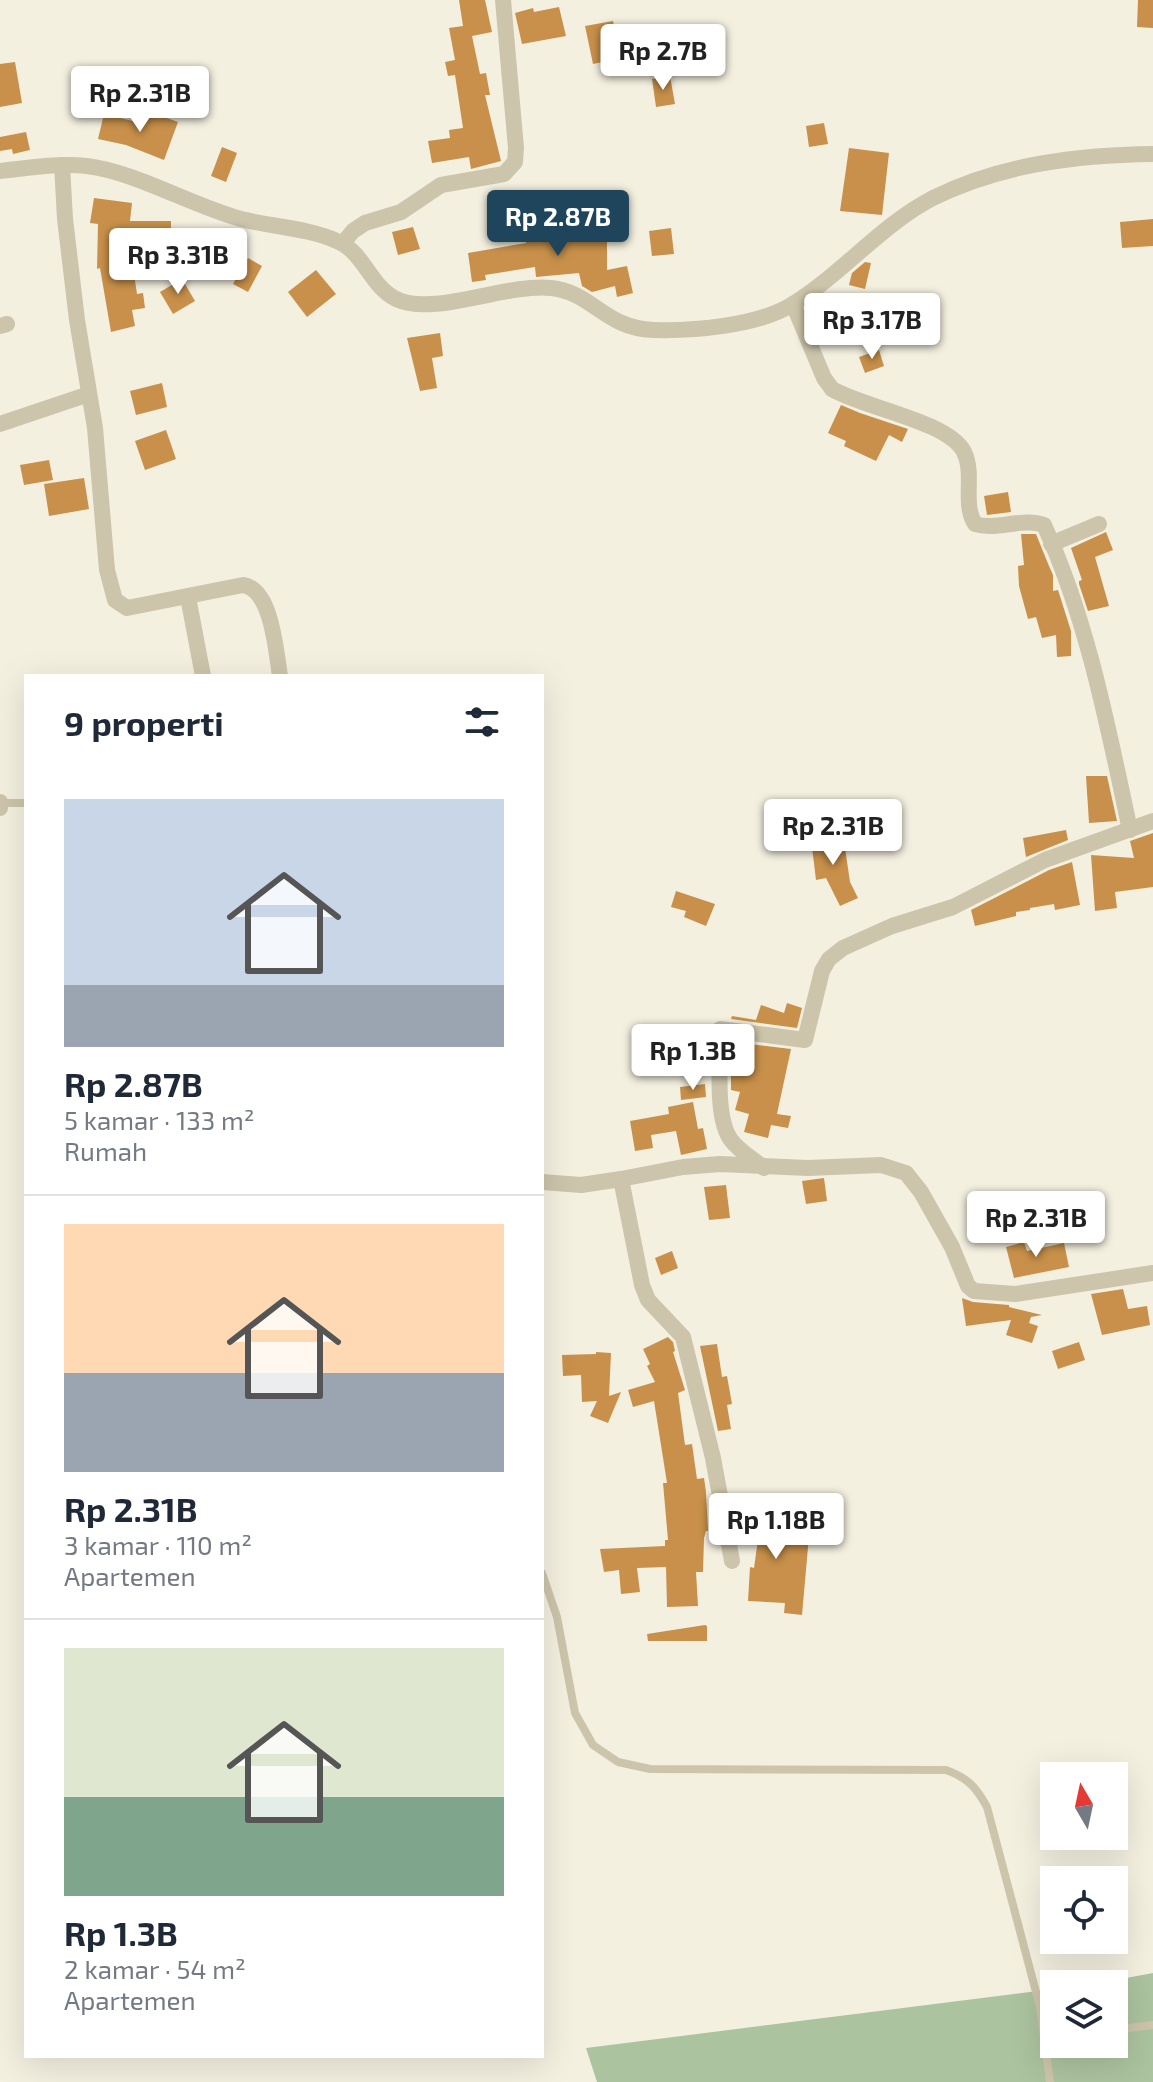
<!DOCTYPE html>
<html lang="id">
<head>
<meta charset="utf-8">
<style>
  :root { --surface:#fff; --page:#f2f2f3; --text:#1f2937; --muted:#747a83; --line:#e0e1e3; --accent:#1f455d }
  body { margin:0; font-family:"Exo 2",sans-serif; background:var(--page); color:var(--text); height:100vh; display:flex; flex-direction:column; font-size:30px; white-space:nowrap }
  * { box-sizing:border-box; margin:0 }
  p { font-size:26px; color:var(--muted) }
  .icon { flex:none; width:44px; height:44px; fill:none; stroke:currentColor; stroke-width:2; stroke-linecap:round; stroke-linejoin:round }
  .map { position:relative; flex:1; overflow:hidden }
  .drawer { position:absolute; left:24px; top:674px; width:520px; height:1384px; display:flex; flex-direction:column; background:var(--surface); border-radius:0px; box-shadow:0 8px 32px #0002 }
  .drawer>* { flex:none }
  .needle { width:52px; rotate:351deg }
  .fabs { position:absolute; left:1040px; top:1762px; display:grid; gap:16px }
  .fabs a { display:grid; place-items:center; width:88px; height:88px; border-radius:0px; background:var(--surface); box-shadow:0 8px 32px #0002; font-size:40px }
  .price { position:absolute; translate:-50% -68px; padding:0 18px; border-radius:8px; background:#fff; color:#222; font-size:26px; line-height:52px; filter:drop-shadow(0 2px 4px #0008) }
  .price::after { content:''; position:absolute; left:50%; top:48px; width:24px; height:18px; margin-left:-12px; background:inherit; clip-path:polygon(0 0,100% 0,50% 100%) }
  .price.current { background:var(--accent); color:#fff }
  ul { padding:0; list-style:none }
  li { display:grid; align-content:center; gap:16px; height:424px; padding:0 40px }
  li+li { border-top:2px solid var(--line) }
  li span { display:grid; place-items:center; height:248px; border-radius:0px; color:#555 }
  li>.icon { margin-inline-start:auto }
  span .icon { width:144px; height:144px; fill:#fffc; stroke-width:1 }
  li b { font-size:34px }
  h2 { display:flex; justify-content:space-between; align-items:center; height:96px; padding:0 40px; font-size:34px }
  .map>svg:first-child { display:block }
  .green { fill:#acc39f }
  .building { fill:#c8904a }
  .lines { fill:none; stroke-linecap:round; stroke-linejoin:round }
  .lane { stroke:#ccc5ab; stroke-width:8 }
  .street { stroke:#ccc5ab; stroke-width:16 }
</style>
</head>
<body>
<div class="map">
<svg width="1153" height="2082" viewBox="0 0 1153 2082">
  <rect width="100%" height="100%" fill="#f4f0e0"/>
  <polygon class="green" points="1153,1973 1153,2082 597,2082 586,2048 1054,1989 1054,2044 1114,2044 1114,1984 1094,1984"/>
  <g class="building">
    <polygon points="459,0 485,0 492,32 472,36 480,74 486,73 490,95 485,95 501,161 471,169 469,157 432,163 428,141 450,138 449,130 463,128 455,75 448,76 445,62 455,60 449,28 463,26"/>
    <polygon points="1138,0 1153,0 1153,28 1137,27"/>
    <polygon points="559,7 566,36 522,44 515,13 533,8 534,12"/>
    <polygon points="613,21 621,58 593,64 585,26"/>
    <polygon points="15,62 22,103 0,107 0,64"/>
    <polygon points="670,76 675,104 656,107 652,79"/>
    <polygon points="150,112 178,122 164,160 126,145 98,139 104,114 145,124"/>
    <polygon points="824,123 828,144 809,147 806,126"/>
    <polygon points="26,132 30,150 13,154 12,149 0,151 0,137"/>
    <polygon points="222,147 237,153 226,182 211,176"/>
    <polygon points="849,148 889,153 882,215 840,211"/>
    <polygon points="94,198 132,203 130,221 171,221 171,240 122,240 125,276 134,274 137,294 143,293 145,308 132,310 135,326 111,332 100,268 97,269 98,224 90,223"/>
    <polygon points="1153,219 1153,246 1122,248 1120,222"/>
    <polygon points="575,221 607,221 607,270 627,266 633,293 617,297 615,286 592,292 582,286 579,273 536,277 535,267 485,275 486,280 472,282 468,253 526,243 525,235 575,229"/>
    <polygon points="413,227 420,249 398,255 392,232"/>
    <polygon points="671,228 674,254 652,256 649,231"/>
    <polygon points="248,258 262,266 248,292 233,284"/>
    <polygon points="865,262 871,263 865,289 849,285 852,273"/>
    <polygon points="316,270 336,294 307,317 288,292"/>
    <polygon points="182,279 195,301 173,314 160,292"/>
    <polygon points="811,306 832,311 828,327 813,323 809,314"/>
    <polygon points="440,333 443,356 432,358 437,388 420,391 407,338"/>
    <polygon points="879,350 884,366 865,373 859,357"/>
    <polygon points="162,383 167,407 136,415 130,391"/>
    <polygon points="841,405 860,413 908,429 902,442 889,435 876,461 844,446 846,441 828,433"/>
    <polygon points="166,430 176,459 145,470 135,441"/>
    <polygon points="49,460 53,480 24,485 20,465"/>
    <polygon points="84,478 89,509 49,516 44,484"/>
    <polygon points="1008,492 1011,512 987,515 984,496"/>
    <polygon points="1106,532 1113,550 1095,557 1109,606 1088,611 1079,584 1079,581 1082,580 1071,548"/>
    <polygon points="1021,534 1036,534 1049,566 1053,575 1053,591 1058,590 1071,631 1071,656 1057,657 1056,635 1042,638 1036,617 1028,619 1019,586 1018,566 1024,565"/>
    <polygon points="1086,776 1107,776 1117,821 1089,823"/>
    <polygon points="1066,830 1068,840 1026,857 1023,838"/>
    <polygon points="1153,833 1153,887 1115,892 1117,908 1095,911 1091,855 1134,858 1130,841"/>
    <polygon points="843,834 850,882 858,898 840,906 826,878 816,880 811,839"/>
    <polygon points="1072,862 1080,905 1055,910 1054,904 1030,908 1030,910 1016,912 1016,916 975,926 971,910 1049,870"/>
    <polygon points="676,891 715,904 706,926 684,917 686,911 671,907"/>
    <polygon points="787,1003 802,1008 797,1028 731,1019 732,1016 756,1020 761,1005 784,1013"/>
    <polygon points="669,1031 695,1033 692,1057 667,1055"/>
    <polygon points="731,1042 791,1049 777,1114 791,1116 788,1128 771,1125 768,1138 744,1132 749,1114 735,1110 740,1092 731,1090"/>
    <polygon points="705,1084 706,1097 681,1100 680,1087"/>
    <polygon points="693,1102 698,1129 703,1128 707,1149 681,1155 676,1131 651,1135 653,1148 635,1151 630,1121 669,1114 668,1107"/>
    <polygon points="824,1178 827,1201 806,1204 802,1181"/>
    <polygon points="726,1185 730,1218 709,1220 704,1187"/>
    <polygon points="1024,1242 1027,1251 1064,1243 1069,1267 1014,1278 1006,1247"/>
    <polygon points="672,1251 678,1268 661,1275 655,1258"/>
    <polygon points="1123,1289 1128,1309 1147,1306 1150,1325 1102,1335 1091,1294"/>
    <polygon points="962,1298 973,1302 1009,1305 1009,1307 1042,1315 1031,1317 1029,1323 1038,1326 1032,1343 1006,1335 1011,1320 966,1326"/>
    <polygon points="668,1337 673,1342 675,1351 673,1352 685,1390 678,1393 685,1445 692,1444 697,1479 704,1478 706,1492 708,1531 706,1531 704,1538 703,1572 696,1572 698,1606 667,1607 666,1567 637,1568 640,1592 621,1594 619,1570 604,1572 600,1549 665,1546 665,1540 668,1540 663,1483 667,1483 654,1401 633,1407 628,1390 655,1382 647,1366 650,1364 643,1349"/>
    <polygon points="1079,1342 1085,1360 1058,1369 1052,1351"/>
    <polygon points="717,1344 722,1377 727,1376 732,1404 727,1405 731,1429 718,1431 700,1346"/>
    <polygon points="596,1352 611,1353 609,1396 621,1392 608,1423 590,1416 597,1401 582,1402 581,1375 563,1376 562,1355 596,1354"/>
    <polygon points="762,1509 785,1512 784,1533 809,1536 802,1615 784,1613 785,1603 748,1601 750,1567 754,1568 759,1532 738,1532 734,1513 762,1513"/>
    <polygon points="705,1625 707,1626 707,1641 648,1641 647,1634"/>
  </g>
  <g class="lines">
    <g class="lane">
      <polyline points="0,803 26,803"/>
      <path d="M542,1573L557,1617L575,1713L593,1745L618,1762L650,1769L946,1770C968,1778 976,1787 987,1807L1040,2007L1050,2082"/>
      <polyline points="1114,2030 1153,2025"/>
    </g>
    <g class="street">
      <path d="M62,165L65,219L77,320L95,428L107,570L115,600L127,608L243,585C272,589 276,652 280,676"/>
      <path d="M0,171C29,168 58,163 87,166C136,172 192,206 241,219C273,227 309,228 339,242C364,253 371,287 396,299C434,317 506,283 551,288C592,292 604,328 653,330C694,331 758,326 793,304C843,273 881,225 933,198C1001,164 1078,155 1153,154"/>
      <polyline points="343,243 353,231 365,223 401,212 441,185 504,174 515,162 516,148 503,0"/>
      <path d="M793,304L824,378L832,389C864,408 948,421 964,452C975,474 962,504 975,524C996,531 1023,517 1044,525C1088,621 1108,728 1130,830"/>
      <polyline points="0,326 7,324"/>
      <polyline points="0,424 89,394"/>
      <polyline points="1051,544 1099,524"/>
      <polyline points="188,597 203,676"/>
      <polyline points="0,802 0,808"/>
      <path d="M764,1168C753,1159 739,1151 731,1140C714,1117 721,1058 720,1029L805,1040L822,971L829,959L843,948L892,926L953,907L1045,860L1153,821"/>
      <polyline points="621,1179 683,1167 720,1164 808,1168 881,1165 906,1173 921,1192 952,1247 968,1286 974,1291 1015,1294 1153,1273"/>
      <polyline points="542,1182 581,1185 621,1179 642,1285 648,1300 683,1337 713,1458 732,1561"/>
    </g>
  </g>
</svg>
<div class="fabs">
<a><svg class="needle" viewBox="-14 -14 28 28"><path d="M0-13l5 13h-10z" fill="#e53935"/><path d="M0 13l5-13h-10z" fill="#747a83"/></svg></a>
<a><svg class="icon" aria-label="locate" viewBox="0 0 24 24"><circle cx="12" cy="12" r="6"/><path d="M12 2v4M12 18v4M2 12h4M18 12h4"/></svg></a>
<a><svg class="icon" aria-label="layers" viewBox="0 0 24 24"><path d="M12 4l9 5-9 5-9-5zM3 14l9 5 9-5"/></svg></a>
</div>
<b class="price" style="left:663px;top:92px">Rp 2.7B</b>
<b class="price" style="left:140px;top:134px">Rp 2.31B</b>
<b class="price current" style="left:558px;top:258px">Rp 2.87B</b>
<b class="price" style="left:178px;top:296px">Rp 3.31B</b>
<b class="price" style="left:872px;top:361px">Rp 3.17B</b>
<b class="price" style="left:833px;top:867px">Rp 2.31B</b>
<b class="price" style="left:693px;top:1092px">Rp 1.3B</b>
<b class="price" style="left:1036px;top:1259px">Rp 2.31B</b>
<b class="price" style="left:776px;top:1561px">Rp 1.18B</b>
<section class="drawer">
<h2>9 properti<svg class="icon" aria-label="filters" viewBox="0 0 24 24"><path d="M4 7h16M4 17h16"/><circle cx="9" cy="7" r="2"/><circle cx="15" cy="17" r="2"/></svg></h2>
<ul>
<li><span style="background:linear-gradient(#c9d6e8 75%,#9aa5b1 0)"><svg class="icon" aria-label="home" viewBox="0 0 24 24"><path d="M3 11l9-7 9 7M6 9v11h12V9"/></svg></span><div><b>Rp 2.87B</b><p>5 kamar · 133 m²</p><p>Rumah</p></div></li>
<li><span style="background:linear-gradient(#ffd9b3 60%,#9aa5b1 0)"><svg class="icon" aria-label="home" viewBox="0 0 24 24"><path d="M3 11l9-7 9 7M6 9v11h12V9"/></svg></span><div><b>Rp 2.31B</b><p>3 kamar · 110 m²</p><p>Apartemen</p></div></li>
<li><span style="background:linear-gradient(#dfe7d0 60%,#7fa58c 0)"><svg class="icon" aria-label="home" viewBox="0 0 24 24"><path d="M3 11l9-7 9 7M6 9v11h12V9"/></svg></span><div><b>Rp 1.3B</b><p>2 kamar · 54 m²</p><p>Apartemen</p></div></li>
</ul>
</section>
</div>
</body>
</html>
